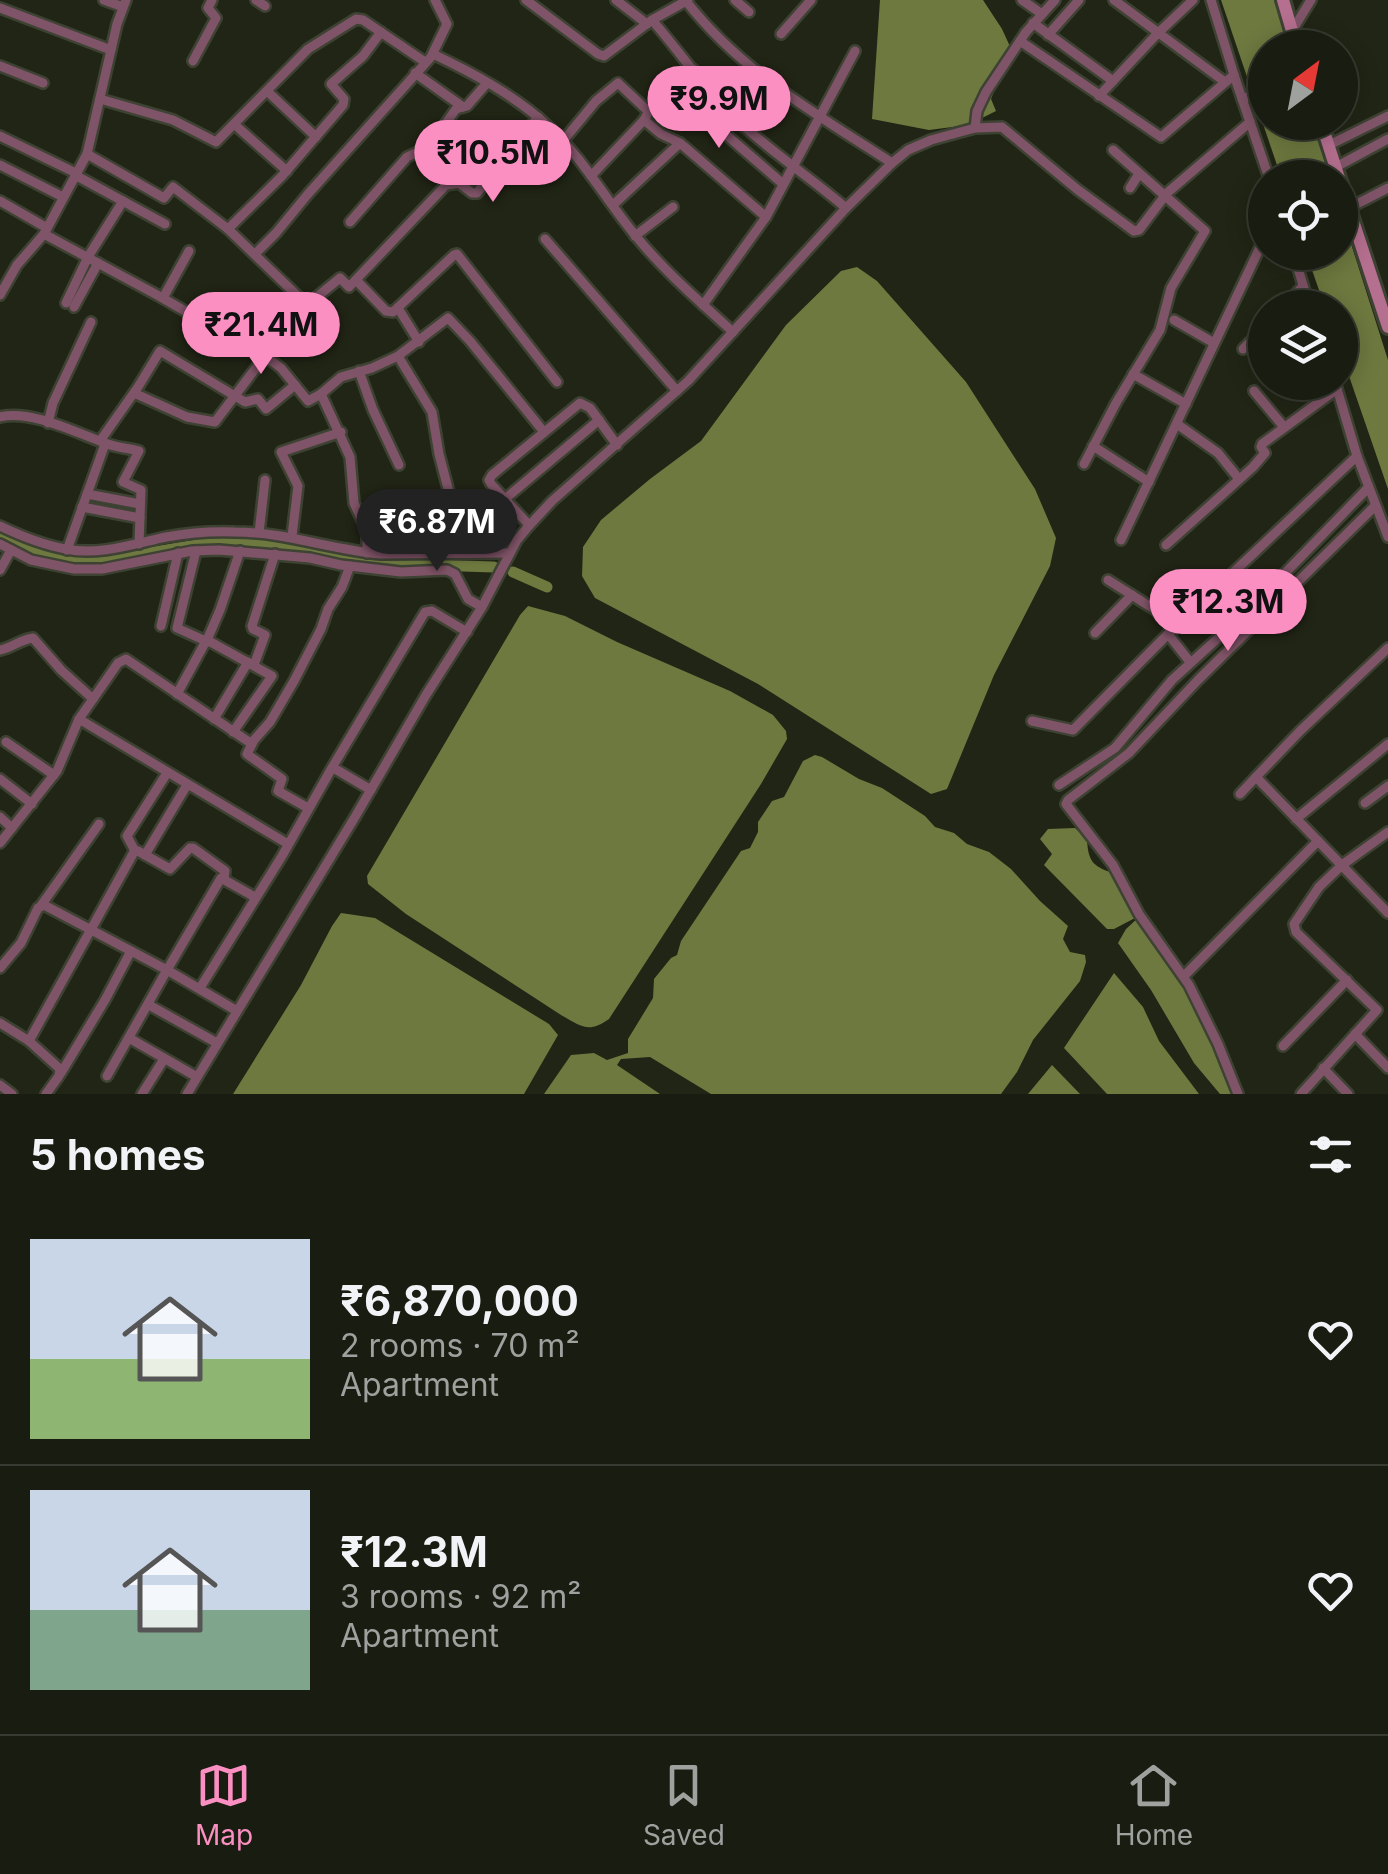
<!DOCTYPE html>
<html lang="en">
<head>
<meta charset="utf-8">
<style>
  :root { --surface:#191c10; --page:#26291e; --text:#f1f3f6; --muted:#9fa19f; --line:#373a30; --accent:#fc8fc2 }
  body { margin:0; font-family:Inter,sans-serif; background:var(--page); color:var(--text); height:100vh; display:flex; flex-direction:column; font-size:38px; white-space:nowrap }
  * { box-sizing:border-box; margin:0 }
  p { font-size:32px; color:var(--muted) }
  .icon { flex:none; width:55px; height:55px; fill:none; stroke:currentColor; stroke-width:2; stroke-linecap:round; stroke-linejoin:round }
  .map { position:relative; height:1094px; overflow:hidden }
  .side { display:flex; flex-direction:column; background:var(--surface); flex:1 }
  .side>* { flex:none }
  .needle { width:65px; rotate:32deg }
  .fabs { position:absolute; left:1248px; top:30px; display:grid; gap:20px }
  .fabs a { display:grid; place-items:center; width:110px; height:110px; border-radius:50%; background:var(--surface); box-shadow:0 5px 25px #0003,0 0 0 2px var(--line); font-size:50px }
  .price { position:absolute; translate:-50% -85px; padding:0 22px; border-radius:35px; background:var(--accent); color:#111; font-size:32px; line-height:65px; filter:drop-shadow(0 2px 5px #0008) }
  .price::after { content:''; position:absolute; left:50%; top:60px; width:30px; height:22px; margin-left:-15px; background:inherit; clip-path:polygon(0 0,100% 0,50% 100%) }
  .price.active { background:#222; color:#fff }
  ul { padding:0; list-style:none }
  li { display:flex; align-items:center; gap:30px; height:250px; padding:0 30px }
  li+li { border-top:2px solid var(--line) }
  li span { display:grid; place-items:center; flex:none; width:280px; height:200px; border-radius:0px; color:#555 }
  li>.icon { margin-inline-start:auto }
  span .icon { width:120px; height:120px; fill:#fffc; stroke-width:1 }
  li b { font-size:42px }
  h2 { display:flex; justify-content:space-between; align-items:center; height:120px; padding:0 30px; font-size:42px }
  .tabs { display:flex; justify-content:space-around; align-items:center; height:140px; border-top:2px solid var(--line); background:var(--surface); font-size:28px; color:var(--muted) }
  .tabs a { display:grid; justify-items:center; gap:5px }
  .tabs .active { color:var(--accent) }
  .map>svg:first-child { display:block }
  .water { fill:#6d793f }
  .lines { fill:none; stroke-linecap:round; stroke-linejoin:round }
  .canal { stroke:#6d793f; stroke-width:11 }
  .street-casing { stroke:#3e4233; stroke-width:14 }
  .secondary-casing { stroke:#3e4233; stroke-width:18 }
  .street { stroke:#805468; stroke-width:9 }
  .secondary { stroke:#b56f8f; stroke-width:12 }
</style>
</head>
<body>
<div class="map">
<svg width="1388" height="1094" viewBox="0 0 1388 1094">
  <rect width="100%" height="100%" fill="#212515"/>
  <g class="water">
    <polygon points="880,0 983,0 1002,29 1013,53 1001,77 993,74 987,82 995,88 991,99 996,111 968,125 929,130 872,119"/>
    <polygon points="1221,0 1274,0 1289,47 1265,48 1265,122 1313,123 1330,177 1281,177"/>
    <polygon points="1340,209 1388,360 1388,489 1340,350 1340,308 1325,307 1306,253 1340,252"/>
    <polygon points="857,267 877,281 966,382 1035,489 1056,538 1050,566 994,675 947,789 931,794 758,684 595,598 582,576 583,547 601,520 650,479 701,441 786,325 841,271"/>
    <path d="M528,606L565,616L617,642L730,691L773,715L786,731L787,739L761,784L609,1019C588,1034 581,1026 561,1015L406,914L368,884L367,876L520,615Z"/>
    <polygon points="815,755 822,757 859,779 882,788 925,816 935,827 954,833 967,844 989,852 1011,869 1040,901 1068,926 1063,939 1070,952 1085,955 1086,962 1080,981 1033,1040 1017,1072 1001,1094 711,1094 650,1057 621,1059 617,1065 660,1094 544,1094 571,1055 594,1053 607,1060 628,1053 628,1039 653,998 654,979 671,958 677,955 681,941 741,851 750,848 758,832 758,822 772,801 784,797 803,761"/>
    <path d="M1075,828L1087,839C1088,863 1094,867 1116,874L1136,911L1135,918L1114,929H1107L1044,865L1052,854L1040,839L1048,829Z"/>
    <polygon points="341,913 375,918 549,1024 558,1035 524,1094 233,1094 301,985 332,926"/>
    <polygon points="1139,917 1193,1000 1235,1094 1220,1094 1194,1063 1151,990 1118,943 1126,929"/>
    <polygon points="1114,973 1143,1007 1159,1041 1199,1094 1107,1094 1064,1048"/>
    <polygon points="1052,1065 1080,1094 1028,1094"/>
  </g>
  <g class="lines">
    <g class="canal">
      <polyline points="0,535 20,548 89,563 215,542 271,543 352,560 398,564 494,567"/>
      <polyline points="513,572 547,587"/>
    </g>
    <g class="street-casing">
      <g id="street">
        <polyline points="104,0 123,7"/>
        <polyline points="256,0 265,6"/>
        <polyline points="526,0 598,54 604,56 652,20 688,0"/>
        <polyline points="616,0 647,24"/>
        <polyline points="735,0 749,12"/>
        <polyline points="1022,0 1042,14"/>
        <polyline points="1114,0 1225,82"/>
        <polyline points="1211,0 1235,78 1269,178"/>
        <path d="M686,1C741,72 818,115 892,163"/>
        <polyline points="0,8 111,50"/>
        <path d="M652,20C681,53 705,90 737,120C771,152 811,178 846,208"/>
        <polyline points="1033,23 1113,81"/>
        <polyline points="1292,31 1311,0"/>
        <polyline points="781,34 811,0"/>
        <polyline points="1048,35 1079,0"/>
        <polyline points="1020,41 1161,137 1234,75"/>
        <path d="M433,54C473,73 516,96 549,127C583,158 606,200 635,235C664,271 699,301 733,332"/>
        <polyline points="193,61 216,18 208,8 212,0"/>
        <polyline points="0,66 43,83"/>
        <polyline points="415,73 463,107"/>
        <polyline points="267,91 316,137"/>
        <polyline points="1099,96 1157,34 1193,0"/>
        <polyline points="100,99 173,120 216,142 308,49 356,19 363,20 425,62"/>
        <polyline points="1242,99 1265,91"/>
        <polyline points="735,118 723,132 783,184"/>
        <polyline points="644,120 661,134 680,143 766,217"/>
        <polyline points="234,124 287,171"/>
        <polyline points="975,128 977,111 986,92 1026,32 1055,0"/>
        <polyline points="0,136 76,173"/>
        <polyline points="563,141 596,101 618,83 649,112"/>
        <polyline points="1329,145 1388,116"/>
        <polyline points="87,154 164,198 173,187 228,229 307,305 274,344 215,422 187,417 134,393"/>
        <polyline points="0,165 63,197"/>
        <polyline points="1336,167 1388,139"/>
        <polyline points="75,175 165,224"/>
        <polyline points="591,176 644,120 653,104 693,69"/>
        <polyline points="1130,188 1139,174"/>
        <polyline points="0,201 47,228"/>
        <polyline points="613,205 680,143"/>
        <polyline points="1349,208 1388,188"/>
        <polyline points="350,222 407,157 422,150 434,140 456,109 467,106 487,83"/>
        <polyline points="228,229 282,176 343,105 344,99 331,84 363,56 381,32"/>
        <polyline points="44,234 159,296 273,362 281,368 308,401 321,394 350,457 354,503 367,531 367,553"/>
        <polyline points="635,236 673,207"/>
        <polyline points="545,239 677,391"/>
        <polyline points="1293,252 1310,308"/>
        <polyline points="255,254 276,233 308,194 431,57 447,24 435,0"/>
        <polyline points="356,280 386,311 393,312 454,255 457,254 557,382"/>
        <polyline points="0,295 17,265 44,234 87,154 117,24 126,0"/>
        <polyline points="163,298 189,251"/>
        <polyline points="66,303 88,257 123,201"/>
        <polyline points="307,305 340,278 349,287 446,185 459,183 472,193 477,193 538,117"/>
        <polyline points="703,305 766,217 855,51"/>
        <polyline points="74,307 98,263"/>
        <polyline points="398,308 419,342"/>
        <polyline points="1283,308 1303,286"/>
        <polyline points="1174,320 1214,343"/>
        <polyline points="1243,349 1265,327"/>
        <polyline points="398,356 432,412 439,454 451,500 436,554"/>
        <polyline points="359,371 373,410 399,465"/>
        <polyline points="1133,374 1186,404"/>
        <polyline points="1335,382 1357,456 1388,537"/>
        <polyline points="1254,391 1284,427"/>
        <polyline points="321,394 341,377 372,368 398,356 448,318 470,341 544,432"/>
        <path d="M0,417C32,409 78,434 108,444C118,448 129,448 139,451L123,482L141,490L139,544"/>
        <polyline points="48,423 53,403 91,322"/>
        <polyline points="1177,424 1218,453 1239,479"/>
        <polyline points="100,441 138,387 160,351 245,402 258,399 266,409 295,385"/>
        <polyline points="1093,446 1149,482"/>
        <polyline points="1084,464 1116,403 1160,330 1171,288 1205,231 1113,150"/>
        <polyline points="87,494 140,504"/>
        <polyline points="505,499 599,420"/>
        <polyline points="82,507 140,518"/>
        <polyline points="529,525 491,484 489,480 492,475 580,403 590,408 617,445"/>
        <path d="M0,526C21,536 43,545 66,549C99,556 133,544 166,537C188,533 212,531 235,532C286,532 331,550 381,554L510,553"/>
        <polyline points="259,533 265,480"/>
        <polyline points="292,536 298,486 281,452 341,432"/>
        <polyline points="1121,540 1265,237"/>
        <polyline points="0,544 31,560 74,569 102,569 192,551 219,550 310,558 341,565 401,572 447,570 455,574 468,599 482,607"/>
        <polyline points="1166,545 1253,467 1265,453 1261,447 1262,444 1337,389"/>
        <polyline points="67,550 105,444"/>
        <polyline points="196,551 177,628 208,642"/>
        <polyline points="0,570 11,550"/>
        <polyline points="1108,580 1154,609 1175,627"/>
        <polyline points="161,626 178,553"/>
        <polyline points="1095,633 1132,595"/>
        <polyline points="1168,634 1190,662"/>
        <polyline points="1388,648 1300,731 1256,777 1388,913"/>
        <path d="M0,650C12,648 21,639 33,638L61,670L93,699L79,719L57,771L0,843"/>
        <polyline points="254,665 265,635 253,629 252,626 275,554"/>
        <polyline points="177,694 206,641"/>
        <polyline points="93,699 118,663 126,659 252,744"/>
        <polyline points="79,719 288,844"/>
        <polyline points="214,719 248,662"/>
        <polyline points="1032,721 1073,730 1168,634 1357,456"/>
        <polyline points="233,732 272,676 207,640 220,610 240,551"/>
        <polyline points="6,742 54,775"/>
        <polyline points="337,770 371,790"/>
        <polyline points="0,779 32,804"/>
        <polyline points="1059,785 1115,748 1172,680 1251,608 1368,488"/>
        <polyline points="1240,794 1256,777"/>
        <polyline points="1365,803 1388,786"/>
        <polyline points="308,808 278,791 282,779 247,754 254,740 270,722 294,681 321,629 328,609 342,587 350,566"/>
        <polyline points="0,817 12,828"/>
        <polyline points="1296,819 1388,744"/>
        <polyline points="135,851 127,836 167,773"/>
        <polyline points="145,855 187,785"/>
        <polyline points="40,907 99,824"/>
        <polyline points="0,968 21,943 38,908 44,905 167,970 107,1076"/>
        <polyline points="1184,976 1318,841"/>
        <polyline points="200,988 282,856 333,766 425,612 432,611 467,632"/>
        <polyline points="149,1005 217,1043"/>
        <polyline points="237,1011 167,970 221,878 255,897"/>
        <polyline points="0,1023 29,1041 60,1069 59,1076 46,1094"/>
        <polyline points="1355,1034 1388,1068"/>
        <polyline points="129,1038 197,1077"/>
        <polyline points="29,1041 134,852 138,851 170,869 190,848 193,848 225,871 224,878"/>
        <polyline points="1283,1046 1347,980"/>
        <polyline points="1323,1068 1348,1094"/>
        <polyline points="61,1073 105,1000 131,951"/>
        <polyline points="0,1085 12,1094"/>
        <polyline points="142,1094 164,1059"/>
        <polyline points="187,1094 355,817 426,695 482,607 517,540 527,528 552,501 688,381 846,208 892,163 908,150 931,140 975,128 1002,127 1078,190 1134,231 1139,230 1167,193 1250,122"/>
        <polyline points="1238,1094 1218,1044 1189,985 1139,914 1113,865 1066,804 1068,800 1129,753 1198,680 1375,506"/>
        <polyline points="1301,1094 1377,1010 1296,932 1294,924 1319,887 1342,865 1388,832"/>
      </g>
    </g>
    <g class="secondary-casing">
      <g id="secondary">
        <polyline points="1283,0 1297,48"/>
        <polyline points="1321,122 1339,178"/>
        <polyline points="1340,181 1388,327"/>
      </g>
    </g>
    <use href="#street" class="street"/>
    <use href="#secondary" class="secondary"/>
  </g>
</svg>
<div class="fabs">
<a><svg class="needle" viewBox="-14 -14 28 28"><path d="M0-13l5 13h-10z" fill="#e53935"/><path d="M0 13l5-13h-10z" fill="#9fa19f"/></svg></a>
<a><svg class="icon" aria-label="locate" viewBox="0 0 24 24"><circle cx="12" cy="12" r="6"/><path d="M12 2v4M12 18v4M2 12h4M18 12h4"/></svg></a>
<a><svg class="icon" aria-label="layers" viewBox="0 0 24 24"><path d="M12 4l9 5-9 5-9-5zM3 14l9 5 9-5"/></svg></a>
</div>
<b class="price" style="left:719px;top:151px">₹9.9M</b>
<b class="price" style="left:493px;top:205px">₹10.5M</b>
<b class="price" style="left:261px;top:377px">₹21.4M</b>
<b class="price active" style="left:437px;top:574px">₹6.87M</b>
<b class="price" style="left:1228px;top:654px">₹12.3M</b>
</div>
<section class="side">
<h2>5 homes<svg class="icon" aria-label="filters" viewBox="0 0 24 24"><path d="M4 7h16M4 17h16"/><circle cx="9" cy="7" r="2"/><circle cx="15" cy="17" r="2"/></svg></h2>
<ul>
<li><span style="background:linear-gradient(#c9d6e8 60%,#8fb573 0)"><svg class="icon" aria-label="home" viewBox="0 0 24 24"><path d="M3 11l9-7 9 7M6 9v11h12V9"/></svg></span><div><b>₹6,870,000</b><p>2 rooms · 70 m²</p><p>Apartment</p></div><svg class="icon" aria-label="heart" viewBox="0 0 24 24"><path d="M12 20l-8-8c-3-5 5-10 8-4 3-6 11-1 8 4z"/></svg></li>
<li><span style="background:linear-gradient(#c9d6e8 60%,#7fa58c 0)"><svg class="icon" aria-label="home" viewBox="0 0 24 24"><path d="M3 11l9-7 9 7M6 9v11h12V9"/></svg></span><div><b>₹12.3M</b><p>3 rooms · 92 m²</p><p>Apartment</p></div><svg class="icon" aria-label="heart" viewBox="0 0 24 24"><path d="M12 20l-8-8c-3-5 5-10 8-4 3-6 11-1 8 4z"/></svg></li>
</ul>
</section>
<nav class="tabs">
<a class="active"><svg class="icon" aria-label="map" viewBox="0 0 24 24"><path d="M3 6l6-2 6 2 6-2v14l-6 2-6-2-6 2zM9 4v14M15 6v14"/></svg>Map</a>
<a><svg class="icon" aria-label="saved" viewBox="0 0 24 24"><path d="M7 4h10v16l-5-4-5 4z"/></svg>Saved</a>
<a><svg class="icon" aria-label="home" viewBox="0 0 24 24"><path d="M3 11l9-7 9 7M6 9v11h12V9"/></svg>Home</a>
</nav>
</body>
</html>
